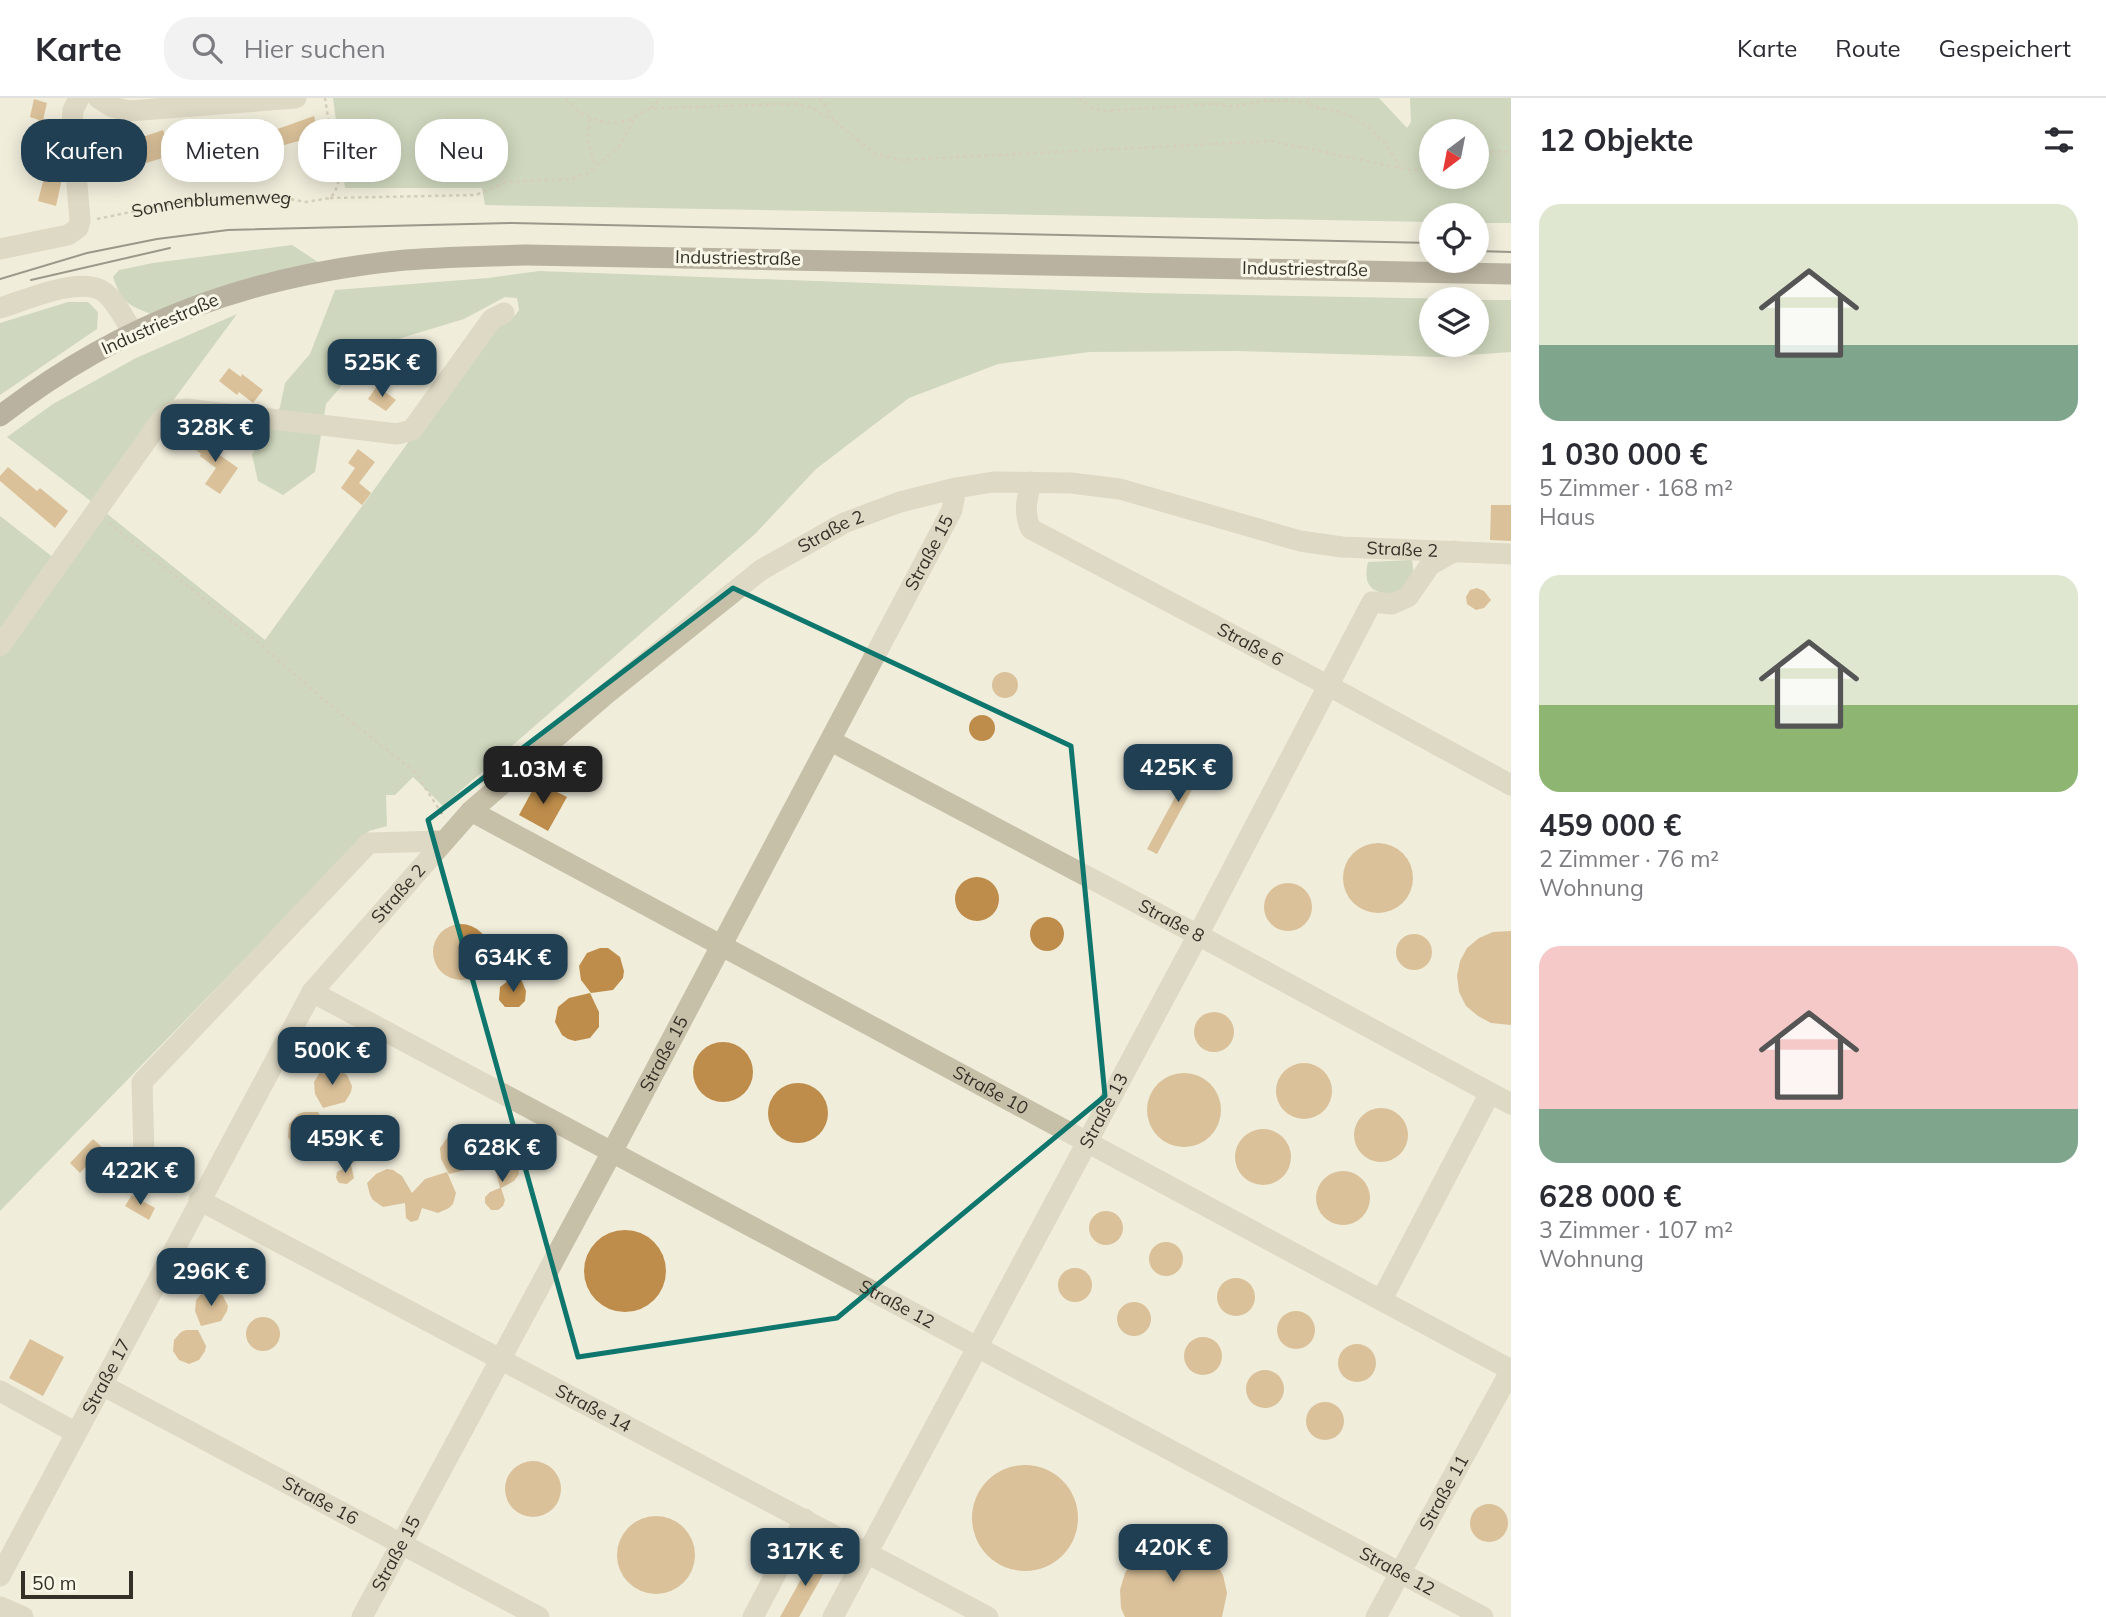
<!DOCTYPE html>
<html lang="de">
<head>
<meta charset="utf-8">
<style>
  :root { --surface:#fff; --page:#f2f2f3; --text:#2b2b33; --muted:#7c7c81; --line:#e1e1e2; --accent:#203f53 }
  body { margin:0; font-family:Mulish,sans-serif; background:var(--page); color:var(--text); height:100vh; display:flex; flex-direction:column; font-size:26px; white-space:nowrap }
  * { box-sizing:border-box; margin:0 }
  p { font-size:23px; color:var(--muted) }
  .icon { flex:none; width:38px; height:38px; fill:none; stroke:currentColor; stroke-width:2; stroke-linecap:round; stroke-linejoin:round }
  .map { position:relative; flex:1; overflow:hidden }
  .panel { display:flex; flex-direction:column; background:var(--surface); width:595px }
  .panel>* { flex:none }
  .hud { position:absolute; left:21px; top:21px; width:665px; height:63px; display:flex; gap:14px }
  .needle { width:46px; rotate:212deg }
  .tools { position:absolute; left:1419px; top:21px; display:grid; gap:14px }
  .tools a { display:grid; place-items:center; width:70px; height:70px; border-radius:50%; background:var(--surface); box-shadow:0 4px 18px #0003; font-size:35px }
  .scale { position:absolute; left:21px; bottom:18px; width:112px; box-sizing:border-box; padding-left:7px; border:4px solid #343028; border-top:0; font-size:19px; line-height:24px; white-space:nowrap; color:#343028; -webkit-text-stroke:5px #f8f6e7; paint-order:stroke }
  .price { position:absolute; translate:-50% -60px; padding:0 16px; border-radius:14px; background:var(--accent); color:#fff; font-size:23px; line-height:46px; filter:drop-shadow(0 2px 4px #0008) }
  .price::after { content:''; position:absolute; left:50%; top:42px; width:21px; height:16px; margin-left:-10px; background:inherit; clip-path:polygon(0 0,100% 0,50% 100%) }
  .price.current { background:#222; color:#fff }
  ul { padding:0; list-style:none }
  li { display:grid; align-content:center; gap:14px; height:371px; padding:0 28px }
  li span { display:grid; place-items:center; height:217px; border-radius:21px; color:#555 }
  li>.icon { margin-inline-start:auto }
  span .icon { width:126px; height:126px; fill:#fffc; stroke-width:1 }
  li b { font-size:30px }
  h2 { display:flex; justify-content:space-between; align-items:center; height:84px; padding:0 28px; font-size:30px }
  .tag { padding:0 24px; border-radius:28px; background:var(--surface); box-shadow:0 4px 18px #0003; font-size:24px; line-height:63px }
  .tag.current { background:var(--accent); color:#fff }
  header { display:flex; align-items:center; gap:42px; box-sizing:border-box; height:98px; padding:0 35px; background:var(--surface); border-bottom:2px solid var(--line) }
  header strong { font-size:33px }
  nav { display:flex; gap:38px; margin-inline-start:auto; font-size:24px }
  .search { width:490px; height:63px; background:var(--page); display:flex; align-items:center; gap:18px; box-sizing:border-box; padding:0 24px; border-radius:28px; color:var(--muted); font-size:26px }
  main { display:flex; flex:1; min-height:0 }
  .map>svg:first-child { display:block }
  .green { fill:#a7be9c; fill-rule:evenodd }
  .building { fill:#be8d4b }
  .lines { fill:none; stroke-linecap:round; stroke-linejoin:round }
  .path { stroke:#b3ab92; stroke-width:2.5; stroke-dasharray:3.5 3.5; stroke-linecap:butt }
  .minor { stroke:#c7c0a8; stroke-width:21 }
  .major { stroke:#756c5a; stroke-width:21 }
  .tram { stroke:#343028; stroke-width:2 }
  .marked { fill:none; stroke:#0f766e; stroke-width:5; stroke-linejoin:round }
  .labels { text-anchor:middle; stroke-width:6; stroke-linejoin:round; paint-order:stroke }
  .street-label { font-size:18px; fill:#343028; stroke:#f8f6e7 }
</style>
</head>
<body>
<header>
<strong>Karte</strong>
<div class="search"><svg class="icon" aria-label="search" viewBox="0 0 24 24"><circle cx="10" cy="10" r="6"/><path d="M15 15l6 6"/></svg>Hier suchen</div>
<nav><a>Karte</a><a>Route</a><a>Gespeichert</a></nav>
</header>
<main>
<div class="map">
<svg width="1511" height="1519" viewBox="0 0 1511 1519">
  <rect width="100%" height="100%" fill="#f0eddb"/>
  <g class="green">
    <path d="M333,0H1379L1407,30L1411,24L1410,0H1511V125H1477V117H1432L1431,124L485,107L482,90H345ZM1432,33H1477V79H1432Z"/>
    <path d="M292,147L321,166L151,216C127,207 121,203 113,179L119,172L153,165Z"/>
    <path d="M539,173L1144,195L1459,201H1432V247H1477V202H1511V254L1441,259L1237,253L1089,254L998,266L909,300L816,371L755,436L443,708L413,679L395,697H386L387,728L369,733L0,1113V418L54,460L101,411L265,542L494,226C506,224 512,223 519,212L517,200L505,199L464,221L375,248L326,306L315,374L283,397L258,383L252,357L280,309L285,285L310,256L335,192L488,180Z"/>
    <polygon points="68,204 88,204 98,214 97,231 0,297 0,225"/>
    <polygon points="237,216 96,407 7,339 53,306 136,260"/>
    <path d="M1412,462L1414,478L1402,496C1378,497 1361,493 1368,464Z"/>
  </g>
  <g class="building">
    <polygon points="34,1 47,5 43,22 57,25 54,36 43,55 32,52 39,22 30,19"/>
    <polygon points="314,18 317,29 310,31 313,39 277,49 272,33"/>
    <polygon points="265,22 272,40 209,60 205,50 190,55 189,52 146,65 141,57 129,61 128,44 163,32 167,44 223,25 224,36"/>
    <polygon points="118,33 118,35 127,35 128,51 87,54 87,42 90,41 90,36"/>
    <polygon points="46,72 63,76 56,108 38,103"/>
    <polygon points="229,270 241,279 242,276 263,292 253,305 239,294 237,297 219,283"/>
    <polygon points="377,288 396,302 386,313 368,301"/>
    <polygon points="201,335 218,347 214,353 238,370 220,396 205,386 216,370 200,358 201,356 191,348"/>
    <polygon points="358,351 375,364 359,385 371,395 362,407 341,390 355,370 348,365"/>
    <polygon points="8,369 37,393 40,390 68,413 55,430 0,383 0,378"/>
    <polygon points="1491,407 1511,407 1511,443 1490,442"/>
    <polygon points="1477,490 1484,493 1491,502 1484,510 1476,512 1467,506 1466,499 1470,492"/>
    <circle cx="1005" cy="587" r="13"/>
    <circle cx="982" cy="630" r="13"/>
    <polygon points="1198,657 1208,662 1157,756 1147,751"/>
    <polygon points="537,684 567,699 548,733 519,717"/>
    <circle cx="1378" cy="780" r="35"/>
    <circle cx="977" cy="801" r="22"/>
    <circle cx="1288" cy="809" r="24"/>
    <circle cx="1047" cy="836" r="17"/>
    <circle cx="461" cy="854" r="28"/>
    <polygon points="1511,833 1511,927 1491,925 1478,918 1466,908 1459,894 1457,878 1460,863 1467,850 1479,840 1493,834"/>
    <circle cx="1414" cy="854" r="18"/>
    <polygon points="530,847 542,854 543,868 536,875 520,880 516,858 521,850"/>
    <polygon points="600,850 608,850 620,859 624,873 623,880 613,892 591,895 581,882 579,868 587,855"/>
    <polygon points="521,881 526,893 525,903 519,909 505,909 499,902 500,889 508,883"/>
    <polygon points="590,895 599,914 599,929 590,940 575,943 568,941 562,937 555,924 558,909 569,900"/>
    <circle cx="1214" cy="934" r="20"/>
    <circle cx="723" cy="974" r="30"/>
    <circle cx="1304" cy="993" r="28"/>
    <polygon points="331,970 337,970 347,977 352,988 351,994 345,1004 323,1010 315,996 314,984 320,974"/>
    <circle cx="1184" cy="1012" r="37"/>
    <circle cx="798" cy="1015" r="30"/>
    <circle cx="1381" cy="1037" r="27"/>
    <polygon points="304,1014 318,1014 326,1026 328,1032 325,1045 314,1053 301,1053 295,1050 288,1039 289,1026 298,1016"/>
    <polygon points="371,1019 376,1022 378,1031 375,1035 365,1040 361,1030 361,1025 365,1020"/>
    <circle cx="1263" cy="1059" r="28"/>
    <polygon points="463,1036 473,1042 476,1048 477,1063 466,1072 449,1076 441,1061 440,1050 447,1040 452,1037"/>
    <polygon points="93,1041 103,1050 80,1075 70,1065"/>
    <polygon points="363,1041 366,1052 364,1059 352,1065 348,1055 349,1049"/>
    <polygon points="507,1061 518,1068 519,1076 514,1083 501,1090 505,1102 503,1108 498,1112 491,1112 485,1105 485,1099 490,1094 500,1090 495,1069 499,1064"/>
    <polygon points="351,1067 354,1080 347,1086 339,1085 336,1080 337,1074"/>
    <polygon points="387,1071 393,1072 402,1078 412,1095 425,1081 447,1074 456,1095 453,1106 449,1110 438,1115 422,1110 418,1122 411,1124 406,1120 405,1105 383,1109 373,1102 370,1097 367,1085 376,1076"/>
    <circle cx="1343" cy="1100" r="27"/>
    <polygon points="132,1097 155,1110 149,1122 125,1108"/>
    <circle cx="1106" cy="1130" r="17"/>
    <circle cx="625" cy="1173" r="41"/>
    <circle cx="1166" cy="1161" r="17"/>
    <circle cx="1075" cy="1187" r="17"/>
    <circle cx="1236" cy="1199" r="19"/>
    <polygon points="214,1193 223,1198 228,1208 227,1213 221,1223 201,1228 195,1213 196,1202 203,1194"/>
    <circle cx="1134" cy="1221" r="17"/>
    <circle cx="1296" cy="1232" r="19"/>
    <circle cx="263" cy="1236" r="17"/>
    <polygon points="186,1232 198,1232 206,1248 205,1253 199,1262 189,1266 179,1262 173,1253 174,1242 181,1234"/>
    <circle cx="1203" cy="1258" r="19"/>
    <polygon points="30,1241 64,1259 43,1298 9,1280"/>
    <circle cx="1357" cy="1265" r="19"/>
    <circle cx="1265" cy="1291" r="19"/>
    <circle cx="1325" cy="1323" r="19"/>
    <circle cx="533" cy="1391" r="28"/>
    <circle cx="1025" cy="1420" r="53"/>
    <circle cx="1489" cy="1425" r="19"/>
    <circle cx="656" cy="1457" r="39"/>
    <polygon points="1166,1445 1183,1445 1200,1451 1214,1462 1223,1477 1227,1495 1222,1519 1125,1519 1121,1510 1120,1492 1125,1475 1135,1460 1149,1450"/>
    <polygon points="814,1458 829,1466 799,1519 780,1519"/>
  </g>
  <g class="lines">
    <g class="path">
      <path d="M566,0C581,22 613,32 637,18"/>
      <polyline points="820,0 837,25 874,55 900,62 1272,43 1409,72 1432,72"/>
      <path d="M1079,0L1090,9L1102,13L1215,6C1236,11 1243,6 1264,3C1279,2 1293,3 1308,5"/>
      <path d="M1308,0V5C1319,12 1328,11 1340,14C1366,23 1388,44 1399,69"/>
      <polyline points="650,10 662,0"/>
      <polyline points="590,21 587,41 595,68"/>
      <polyline points="1477,58 1494,53 1511,54"/>
      <polyline points="330,100 476,97 507,84 570,81 588,75 619,48 637,17 651,10 797,6 810,9 834,23"/>
      <path id="s1" d="M97,121L184,103L279,99L306,104L330,100L335,94L338,85L325,0"/>
      <polyline points="109,425 259,545 325,603 415,674 444,719"/>
    </g>
    <g class="minor">
      <polyline points="98,0 112,9 129,13 296,0"/>
      <polyline points="0,151 68,137 78,130 80,123 72,26 73,12 79,0"/>
      <path d="M0,210C26,202 82,177 104,194C116,203 124,221 133,234"/>
      <path id="s2" d="M1031,384C1027,401 1023,415 1031,431L1329,588L1511,687"/>
      <polyline points="0,548 162,321 176,312 187,311 397,336 412,332 492,221 504,215"/>
      <path id="s3" d="M831,643L1198,837L1511,1006"/>
      <path id="s4" d="M471,713L1511,1272"/>
      <path id="s5" d="M312,894L1483,1519"/>
      <polyline points="144,1058 142,984 369,745 444,743"/>
      <path id="s6" d="M199,1102L988,1519"/>
      <polyline points="1382,1201 1490,995"/>
      <path id="s7" d="M102,1287L539,1519"/>
      <polyline points="0,1293 76,1335"/>
      <path id="s8" d="M0,1478L312,894L471,713L605,597L761,472L844,425L900,404L956,390L993,384L1071,385L1120,391L1300,443L1342,449L1511,456"/>
      <polyline points="0,1509 23,1519"/>
      <path id="s9" d="M362,1519L612,1054L952,412L956,390"/>
      <polyline points="753,1519 805,1421"/>
      <path id="s10" d="M833,1519L1198,837L1372,504L1392,506L1408,499L1430,467L1455,453"/>
      <path id="s11" d="M1376,1519L1511,1272"/>
    </g>
    <path class="major" d="M0,318C123,223 251,177 405,162C445,159 487,158 527,157L1511,176"/>
    <g class="tram">
      <polyline points="1477,153 1511,154"/>
      <polyline points="0,181 87,155 157,141 228,132 512,125 1432,145"/>
      <polyline points="31,182 170,150"/>
    </g>
  </g>
  <path d="M0 0H1511V1519H0ZM733,490L1071,648L1105,998L837,1220L578,1259L428,722Z" fill="#f0eddb" fill-opacity=".55" fill-rule="evenodd"/>
  <path class="marked" d="M733,490L1071,648L1105,998L837,1220L578,1259L428,722Z"/>
  <g class="labels">
    <g class="street-label">
      <text dy="6" stroke="none"><textPath href="#s1" startOffset="116">Sonnenblumenweg</textPath></text>
      <text transform="translate(738 160) rotate(1)" y="6">Industriestraße</text>
      <text transform="translate(1305 171) rotate(1)" y="6">Industriestraße</text>
      <text transform="translate(160 226) rotate(-24)" y="6">Industriestraße</text>
      <text dy="6" stroke="none"><textPath href="#s8" startOffset="1360">Straße 2</textPath></text>
      <text dy="6" stroke="none"><textPath href="#s8" startOffset="1948">Straße 2</textPath></text>
      <text dy="6" stroke="none"><textPath href="#s9" startOffset="1206">Straße 15</textPath></text>
      <text dy="6" stroke="none"><textPath href="#s2" startOffset="296">Straße 6</textPath></text>
      <text dy="6" stroke="none"><textPath href="#s8" startOffset="793">Straße 2</textPath></text>
      <text dy="6" stroke="none"><textPath href="#s3" startOffset="385">Straße 8</textPath></text>
      <text dy="6" stroke="none"><textPath href="#s9" startOffset="639">Straße 15</textPath></text>
      <text dy="6" stroke="none"><textPath href="#s4" startOffset="590">Straße 10</textPath></text>
      <text dy="6" stroke="none"><textPath href="#s10" startOffset="574">Straße 13</textPath></text>
      <text dy="6" stroke="none"><textPath href="#s5" startOffset="663">Straße 12</textPath></text>
      <text dy="6" stroke="none"><textPath href="#s8" startOffset="226">Straße 17</textPath></text>
      <text dy="6" stroke="none"><textPath href="#s6" startOffset="446">Straße 14</textPath></text>
      <text dy="6" stroke="none"><textPath href="#s11" startOffset="142">Straße 11</textPath></text>
      <text dy="6" stroke="none"><textPath href="#s7" startOffset="247">Straße 16</textPath></text>
      <text dy="6" stroke="none"><textPath href="#s9" startOffset="72">Straße 15</textPath></text>
      <text dy="6" stroke="none"><textPath href="#s5" startOffset="1230">Straße 12</textPath></text>
    </g>
  </g>
</svg>
<div class="tools">
<a><svg class="needle" viewBox="-14 -14 28 28"><path d="M0-13l5 13h-10z" fill="#e53935"/><path d="M0 13l5-13h-10z" fill="#7c7c81"/></svg></a>
<a><svg class="icon" aria-label="locate" viewBox="0 0 24 24"><circle cx="12" cy="12" r="6"/><path d="M12 2v4M12 18v4M2 12h4M18 12h4"/></svg></a>
<a><svg class="icon" aria-label="layers" viewBox="0 0 24 24"><path d="M12 4l9 5-9 5-9-5zM3 14l9 5 9-5"/></svg></a>
</div>
<div class="scale">50 m</div>
<b class="price" style="left:382px;top:301px">525K €</b>
<b class="price" style="left:215px;top:366px">328K €</b>
<b class="price" style="left:1178px;top:706px">425K €</b>
<b class="price current" style="left:543px;top:708px">1.03M €</b>
<b class="price" style="left:513px;top:896px">634K €</b>
<b class="price" style="left:332px;top:989px">500K €</b>
<b class="price" style="left:345px;top:1077px">459K €</b>
<b class="price" style="left:502px;top:1086px">628K €</b>
<b class="price" style="left:140px;top:1109px">422K €</b>
<b class="price" style="left:211px;top:1210px">296K €</b>
<b class="price" style="left:1173px;top:1486px">420K €</b>
<b class="price" style="left:805px;top:1490px">317K €</b>
<div class="hud">
<a class="tag current">Kaufen</a>
<a class="tag">Mieten</a>
<a class="tag">Filter</a>
<a class="tag">Neu</a>
</div>
</div>
<section class="panel">
<h2>12 Objekte<svg class="icon" aria-label="filters" viewBox="0 0 24 24"><path d="M4 7h16M4 17h16"/><circle cx="9" cy="7" r="2"/><circle cx="15" cy="17" r="2"/></svg></h2>
<ul>
<li><span style="background:linear-gradient(#dfe7d0 65%,#7fa58c 0)"><svg class="icon" aria-label="home" viewBox="0 0 24 24"><path d="M3 11l9-7 9 7M6 9v11h12V9"/></svg></span><div><b>1 030 000 €</b><p>5 Zimmer · 168 m²</p><p>Haus</p></div></li>
<li><span style="background:linear-gradient(#dfe7d0 60%,#8fb573 0)"><svg class="icon" aria-label="home" viewBox="0 0 24 24"><path d="M3 11l9-7 9 7M6 9v11h12V9"/></svg></span><div><b>459 000 €</b><p>2 Zimmer · 76 m²</p><p>Wohnung</p></div></li>
<li><span style="background:linear-gradient(#f6c9c9 75%,#7fa58c 0)"><svg class="icon" aria-label="home" viewBox="0 0 24 24"><path d="M3 11l9-7 9 7M6 9v11h12V9"/></svg></span><div><b>628 000 €</b><p>3 Zimmer · 107 m²</p><p>Wohnung</p></div></li>
</ul>
</section>
</main>
</body>
</html>
